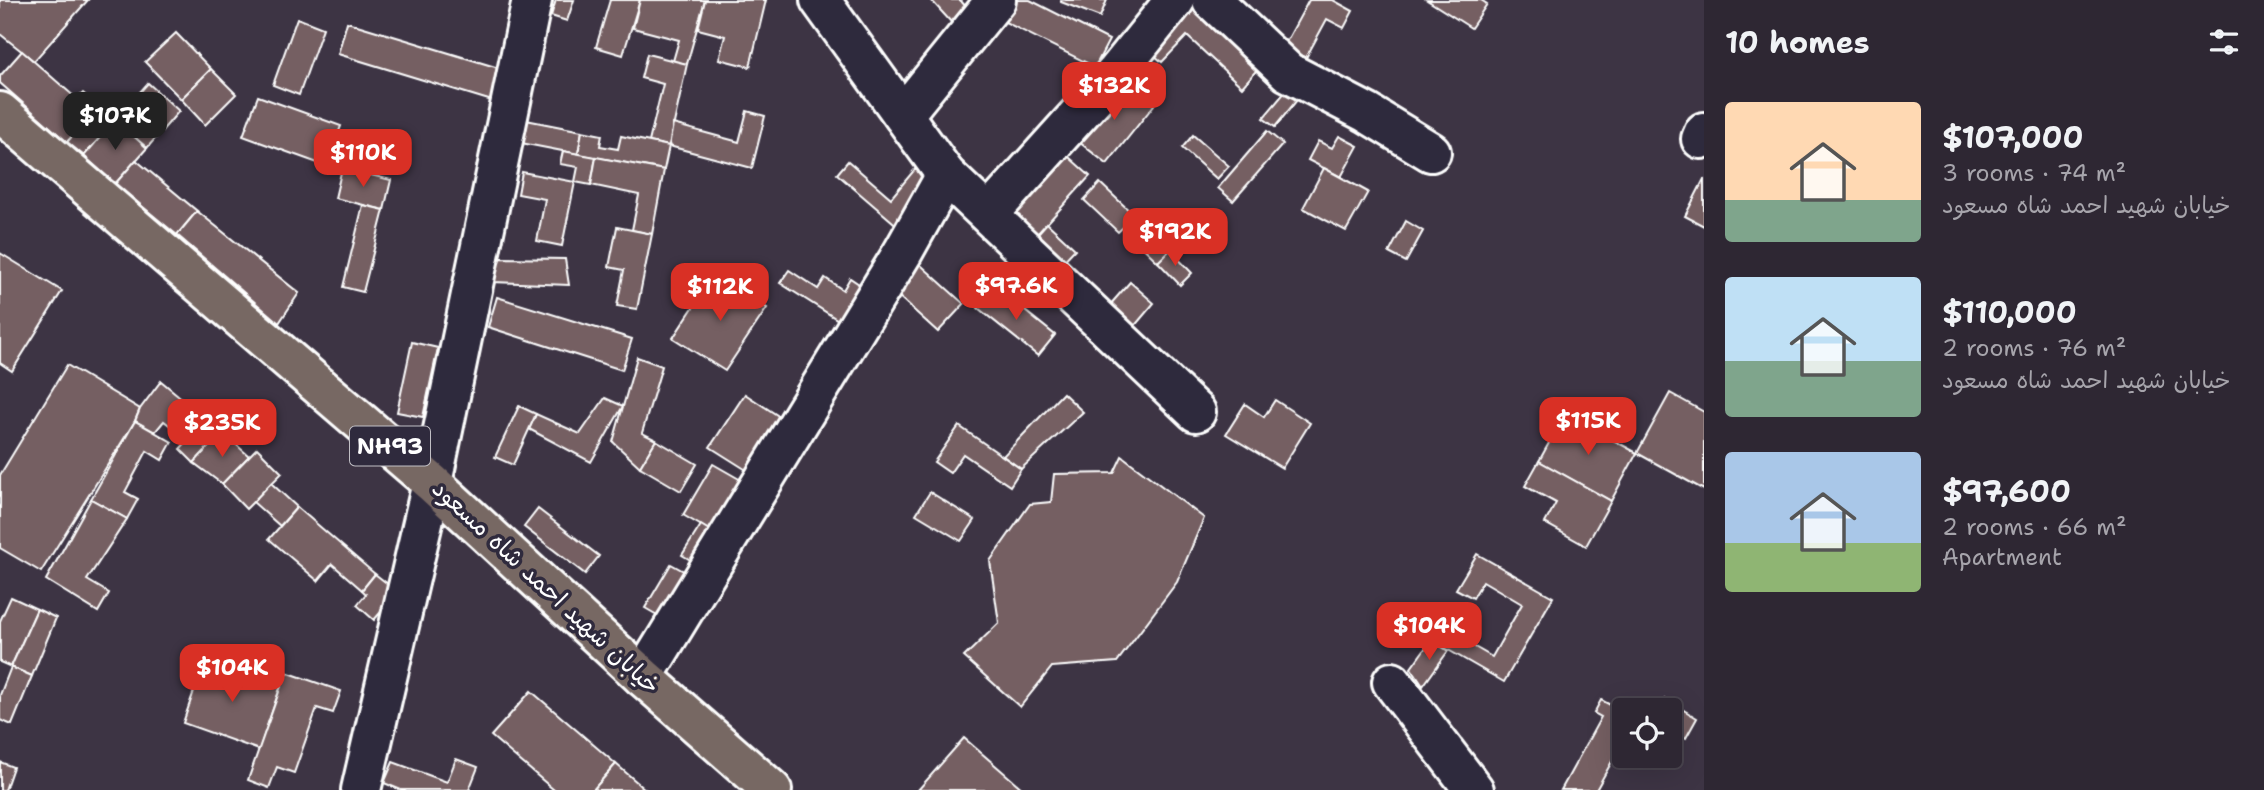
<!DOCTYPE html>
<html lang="en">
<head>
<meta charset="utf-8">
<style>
  :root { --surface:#2e2733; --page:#3a333f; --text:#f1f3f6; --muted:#a7a5ac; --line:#49444e; --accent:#d93025 }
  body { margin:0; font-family:"Shantell Sans","Playpen Sans Arabic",sans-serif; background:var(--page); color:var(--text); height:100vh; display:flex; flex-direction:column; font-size:26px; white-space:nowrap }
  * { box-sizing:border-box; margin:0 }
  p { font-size:23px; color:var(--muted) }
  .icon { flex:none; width:38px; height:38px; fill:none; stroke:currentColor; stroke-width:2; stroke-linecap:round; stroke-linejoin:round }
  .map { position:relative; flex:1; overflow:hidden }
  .drawer { display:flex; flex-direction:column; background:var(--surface); width:560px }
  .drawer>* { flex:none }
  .fabs { position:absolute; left:1612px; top:698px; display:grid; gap:14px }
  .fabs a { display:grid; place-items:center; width:70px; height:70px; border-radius:7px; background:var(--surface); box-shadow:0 7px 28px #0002,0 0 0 2px var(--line); font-size:35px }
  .price { position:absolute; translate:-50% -60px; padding:0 16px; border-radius:14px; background:var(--accent); color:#fff; font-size:23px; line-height:46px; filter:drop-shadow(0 2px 4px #0008) }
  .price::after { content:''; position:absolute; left:50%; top:42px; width:21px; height:16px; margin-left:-10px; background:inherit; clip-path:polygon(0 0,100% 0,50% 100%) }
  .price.selected { background:#222; color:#fff }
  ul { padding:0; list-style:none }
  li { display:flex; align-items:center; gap:21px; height:175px; padding:0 21px }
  li span { display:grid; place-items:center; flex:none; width:196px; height:140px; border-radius:7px; color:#555 }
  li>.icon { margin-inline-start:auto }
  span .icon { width:84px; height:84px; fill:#fffc; stroke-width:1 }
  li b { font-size:30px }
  h2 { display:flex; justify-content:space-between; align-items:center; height:84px; padding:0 21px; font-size:30px }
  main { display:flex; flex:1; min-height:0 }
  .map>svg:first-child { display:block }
  .building { fill:#755e62; stroke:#fff; stroke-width:2 }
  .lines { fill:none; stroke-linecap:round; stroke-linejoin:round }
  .minor-casing { stroke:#fff; stroke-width:44 }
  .major-casing { stroke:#fff; stroke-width:44 }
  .minor { stroke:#2f2a3d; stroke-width:38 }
  .major { stroke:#776864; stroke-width:38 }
  .labels { text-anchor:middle; stroke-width:7; stroke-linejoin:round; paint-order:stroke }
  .shield { fill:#2f2a3d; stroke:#c1bfc5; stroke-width:2 }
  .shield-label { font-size:23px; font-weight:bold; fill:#fff }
  .street-label { font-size:24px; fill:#fff; stroke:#2f2a3d }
</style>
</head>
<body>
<main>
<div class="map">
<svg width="1704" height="790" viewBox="0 0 1704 790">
  <rect width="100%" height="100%" fill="#3d3444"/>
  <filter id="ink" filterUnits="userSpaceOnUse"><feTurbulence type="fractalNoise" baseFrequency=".0143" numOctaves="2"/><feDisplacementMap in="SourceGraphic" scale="14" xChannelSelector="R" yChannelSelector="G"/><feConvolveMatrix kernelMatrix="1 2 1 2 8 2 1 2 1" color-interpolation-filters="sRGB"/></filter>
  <g filter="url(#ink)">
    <g class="building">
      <polygon points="0,0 88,0 34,61 0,34"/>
      <polygon points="556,0 574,0 567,21 551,16"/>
      <polygon points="610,0 640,0 623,55 596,47"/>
      <polygon points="640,0 705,0 687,64 673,61 679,40 633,28"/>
      <polygon points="705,0 766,0 750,67 719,59 725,36 698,29"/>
      <polygon points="931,0 960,0 968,9 952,23"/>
      <polygon points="1006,0 1030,0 1109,40 1095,67 997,18"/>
      <polygon points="1061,0 1107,0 1100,17 1061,2"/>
      <polygon points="1192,0 1262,64 1242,87 1187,36 1162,62 1145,47"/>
      <polygon points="1309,0 1333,0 1353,11 1344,28 1327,19 1301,67 1279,55"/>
      <polygon points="1427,0 1481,0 1487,4 1471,28"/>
      <polygon points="297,18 323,28 299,95 273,85"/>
      <polygon points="347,22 502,69 492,101 338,54"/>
      <polygon points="176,33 211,69 181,99 145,62"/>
      <polygon points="22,51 77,99 83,93 99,107 67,142 0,83 0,76"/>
      <polygon points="647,54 687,64 669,146 649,142 663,84 641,78"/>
      <polygon points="211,69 236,94 205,125 181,99"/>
      <polygon points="1121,79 1154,105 1107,164 1074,138"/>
      <polygon points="148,83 179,111 147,148 115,120"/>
      <polygon points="1291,85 1302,94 1275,127 1263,118"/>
      <polygon points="258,96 341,126 326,166 243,136"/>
      <polygon points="99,107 115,120 84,156 67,142"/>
      <polygon points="747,111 765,116 752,168 669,146 673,124 739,142"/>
      <polygon points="115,120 147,148 115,184 84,156"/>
      <polygon points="526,120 582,131 578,154 521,143"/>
      <polygon points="582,131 602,135 600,146 618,149 621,136 669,146 664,170 578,154"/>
      <polygon points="1267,131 1283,144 1233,201 1218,188"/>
      <polygon points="1193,135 1229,166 1217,179 1182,148"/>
      <polygon points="1339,136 1358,146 1341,177 1308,160 1318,141 1332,148"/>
      <polygon points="1060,149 1090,176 1031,241 1003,212"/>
      <polygon points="563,151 596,157 591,185 575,182 578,167 560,164"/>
      <polygon points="596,157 664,170 652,234 632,230 639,195 591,185"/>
      <polygon points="136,160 197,211 177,235 115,184"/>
      <polygon points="848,161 891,198 921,162 933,186 900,228 837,174"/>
      <polygon points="342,168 391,180 384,210 335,198"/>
      <polygon points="1324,168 1368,192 1346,231 1303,208"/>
      <polygon points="522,172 575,182 562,246 537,241 545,199 518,194"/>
      <polygon points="1704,179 1704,226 1685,216"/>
      <polygon points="1100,183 1135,216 1118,232 1084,200"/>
      <polygon points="363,205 384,210 363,292 343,287"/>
      <polygon points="197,211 299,293 279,323 177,235"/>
      <polygon points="1135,216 1170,250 1158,262 1123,228"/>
      <polygon points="1406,221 1423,231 1406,262 1389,253"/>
      <polygon points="1047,223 1075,249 1058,267 1031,241"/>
      <polygon points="617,227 652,234 637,309 617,306 624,270 609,267"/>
      <polygon points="1170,250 1192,273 1180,285 1158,262"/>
      <polygon points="0,253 62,291 12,371 0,363"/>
      <polygon points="912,257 964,304 938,332 886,285"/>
      <polygon points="500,258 565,259 569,285 493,282"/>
      <polygon points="789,270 818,289 825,278 843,290 850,278 862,286 840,321 780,283"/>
      <polygon points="715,274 767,308 725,371 673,338"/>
      <polygon points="1130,282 1154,303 1127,335 1102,314"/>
      <polygon points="995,287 1055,335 1038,356 978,308"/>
      <polygon points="497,297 632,339 622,370 488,327"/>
      <polygon points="412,342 438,348 423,417 397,412"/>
      <polygon points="637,357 662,366 642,433 656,440 640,467 613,442"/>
      <polygon points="67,365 140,409 135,421 41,572 0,548 0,475"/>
      <polygon points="161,381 207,419 195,432 183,424 177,431 164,421 155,432 135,421 140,409"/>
      <polygon points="1063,393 1083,412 1021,469 1003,456"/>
      <polygon points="1670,393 1704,412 1704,490 1637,453"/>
      <polygon points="745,394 783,419 748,471 710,447"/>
      <polygon points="605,398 623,406 591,462 529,429 536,414 580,434"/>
      <polygon points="1275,400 1310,423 1282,468 1226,434 1245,404 1264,417"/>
      <polygon points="519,406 536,414 513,465 495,457"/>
      <polygon points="1565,414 1637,453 1611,501 1539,461"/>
      <polygon points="207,419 222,432 194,463 180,449"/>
      <polygon points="135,421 172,442 162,460 147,451 125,492 138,499 127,519 91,499"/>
      <polygon points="959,426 1021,469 1010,486 963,454 950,473 934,462"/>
      <polygon points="222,432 249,456 222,484 194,463"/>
      <polygon points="656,440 697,464 681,491 640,467"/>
      <polygon points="257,448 282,473 246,509 222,484"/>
      <polygon points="1122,456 1204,518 1177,582 1117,662 1052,667 1020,707 964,657 999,623 990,561 1030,504 1051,502 1054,474 1114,473"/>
      <polygon points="1539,461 1611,501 1586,546 1545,523 1556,503 1525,486"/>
      <polygon points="713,464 748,484 717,535 683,515"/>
      <polygon points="271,483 297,507 280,526 253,502"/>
      <polygon points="930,492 975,520 961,541 916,514"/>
      <polygon points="91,499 127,519 87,580 109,593 98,612 46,580"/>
      <polygon points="297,507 375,574 362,590 332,564 318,581 269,539"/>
      <polygon points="538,509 599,556 585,574 524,527"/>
      <polygon points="701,525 717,535 699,565 682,555"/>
      <polygon points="1477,554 1553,597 1504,682 1431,640 1440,627 1492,657 1522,604 1483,581 1473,598 1456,589"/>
      <polygon points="671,564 696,578 671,623 645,608"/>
      <polygon points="375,574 398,592 374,620 357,605 366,594 362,590"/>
      <polygon points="11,597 37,609 11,667 0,662 0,621"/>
      <polygon points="37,609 56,618 32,676 11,667"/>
      <polygon points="1431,640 1448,651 1423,686 1411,668"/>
      <polygon points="205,659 281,685 259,750 183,723"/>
      <polygon points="11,667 32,676 12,725 0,720 0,695"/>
      <polygon points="286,672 341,691 333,713 317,708 294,773 277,767 269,788 248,780"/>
      <polygon points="531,691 616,764 593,790 554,790 491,736"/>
      <polygon points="1665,699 1697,718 1686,738 1670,729 1670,710 1658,710"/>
      <polygon points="1601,700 1624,712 1624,740 1596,790 1561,790 1601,717 1594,713"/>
      <polygon points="964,738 1024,790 918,790"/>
      <polygon points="456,759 478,767 469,790 401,790 384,783 393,762 447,782"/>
      <polygon points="0,762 13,767 5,790 0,790"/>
      <polygon points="616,764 646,790 593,790"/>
    </g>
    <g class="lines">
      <g class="minor-casing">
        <g id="minor">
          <polyline points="820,0 946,175 1196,412"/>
          <polyline points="1212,0 1288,72 1367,113 1431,152"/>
          <polyline points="903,115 996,0"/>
          <polyline points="1701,139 1704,132"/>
          <polyline points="989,214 1117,72 1175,0"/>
          <polyline points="643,677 903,252 946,175"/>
          <polyline points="1392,682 1474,790"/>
          <polyline points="361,790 432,483 532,0"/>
        </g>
      </g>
      <g class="major-casing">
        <polyline id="major" points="0,112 432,483 643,677 772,790"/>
      </g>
      <use href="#minor" class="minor"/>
      <use href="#major" class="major"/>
    </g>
  </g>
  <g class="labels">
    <rect class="shield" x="350" y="426.5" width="80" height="39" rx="5"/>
    <g class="shield-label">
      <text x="390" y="454">NH93</text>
    </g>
    <g class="street-label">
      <text transform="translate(546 587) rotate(43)" y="8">خیابان شهید احمد شاه مسعود</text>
    </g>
  </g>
</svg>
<div class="fabs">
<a><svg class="icon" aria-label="locate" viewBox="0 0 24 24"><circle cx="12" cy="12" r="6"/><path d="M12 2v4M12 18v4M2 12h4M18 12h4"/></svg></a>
</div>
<b class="price" style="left:1114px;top:122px">$132K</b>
<b class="price selected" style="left:115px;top:152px">$107K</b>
<b class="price" style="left:363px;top:189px">$110K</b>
<b class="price" style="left:1175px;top:268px">$192K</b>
<b class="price" style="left:1016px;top:322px">$97.6K</b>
<b class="price" style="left:720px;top:323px">$112K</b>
<b class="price" style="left:1588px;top:457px">$115K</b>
<b class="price" style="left:222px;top:459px">$235K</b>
<b class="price" style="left:1429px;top:662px">$104K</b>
<b class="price" style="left:232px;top:704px">$104K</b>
</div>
<section class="drawer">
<h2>10 homes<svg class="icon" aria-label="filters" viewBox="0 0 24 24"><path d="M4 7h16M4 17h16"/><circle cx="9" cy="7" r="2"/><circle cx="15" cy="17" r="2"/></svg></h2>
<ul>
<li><span style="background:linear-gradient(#ffd9b3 70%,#7fa58c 0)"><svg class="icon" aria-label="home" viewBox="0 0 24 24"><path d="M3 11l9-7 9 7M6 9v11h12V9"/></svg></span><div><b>$107,000</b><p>3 rooms · 74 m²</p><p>خیابان شهید احمد شاه مسعود</p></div></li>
<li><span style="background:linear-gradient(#bfe0f5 60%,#7fa58c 0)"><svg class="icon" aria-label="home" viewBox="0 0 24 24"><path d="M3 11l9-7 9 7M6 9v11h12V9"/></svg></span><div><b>$110,000</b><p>2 rooms · 76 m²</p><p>خیابان شهید احمد شاه مسعود</p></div></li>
<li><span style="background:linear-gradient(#a9c7e8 65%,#8fb573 0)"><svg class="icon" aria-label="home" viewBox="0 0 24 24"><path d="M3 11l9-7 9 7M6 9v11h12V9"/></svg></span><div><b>$97,600</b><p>2 rooms · 66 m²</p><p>Apartment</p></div></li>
</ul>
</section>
</main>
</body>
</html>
